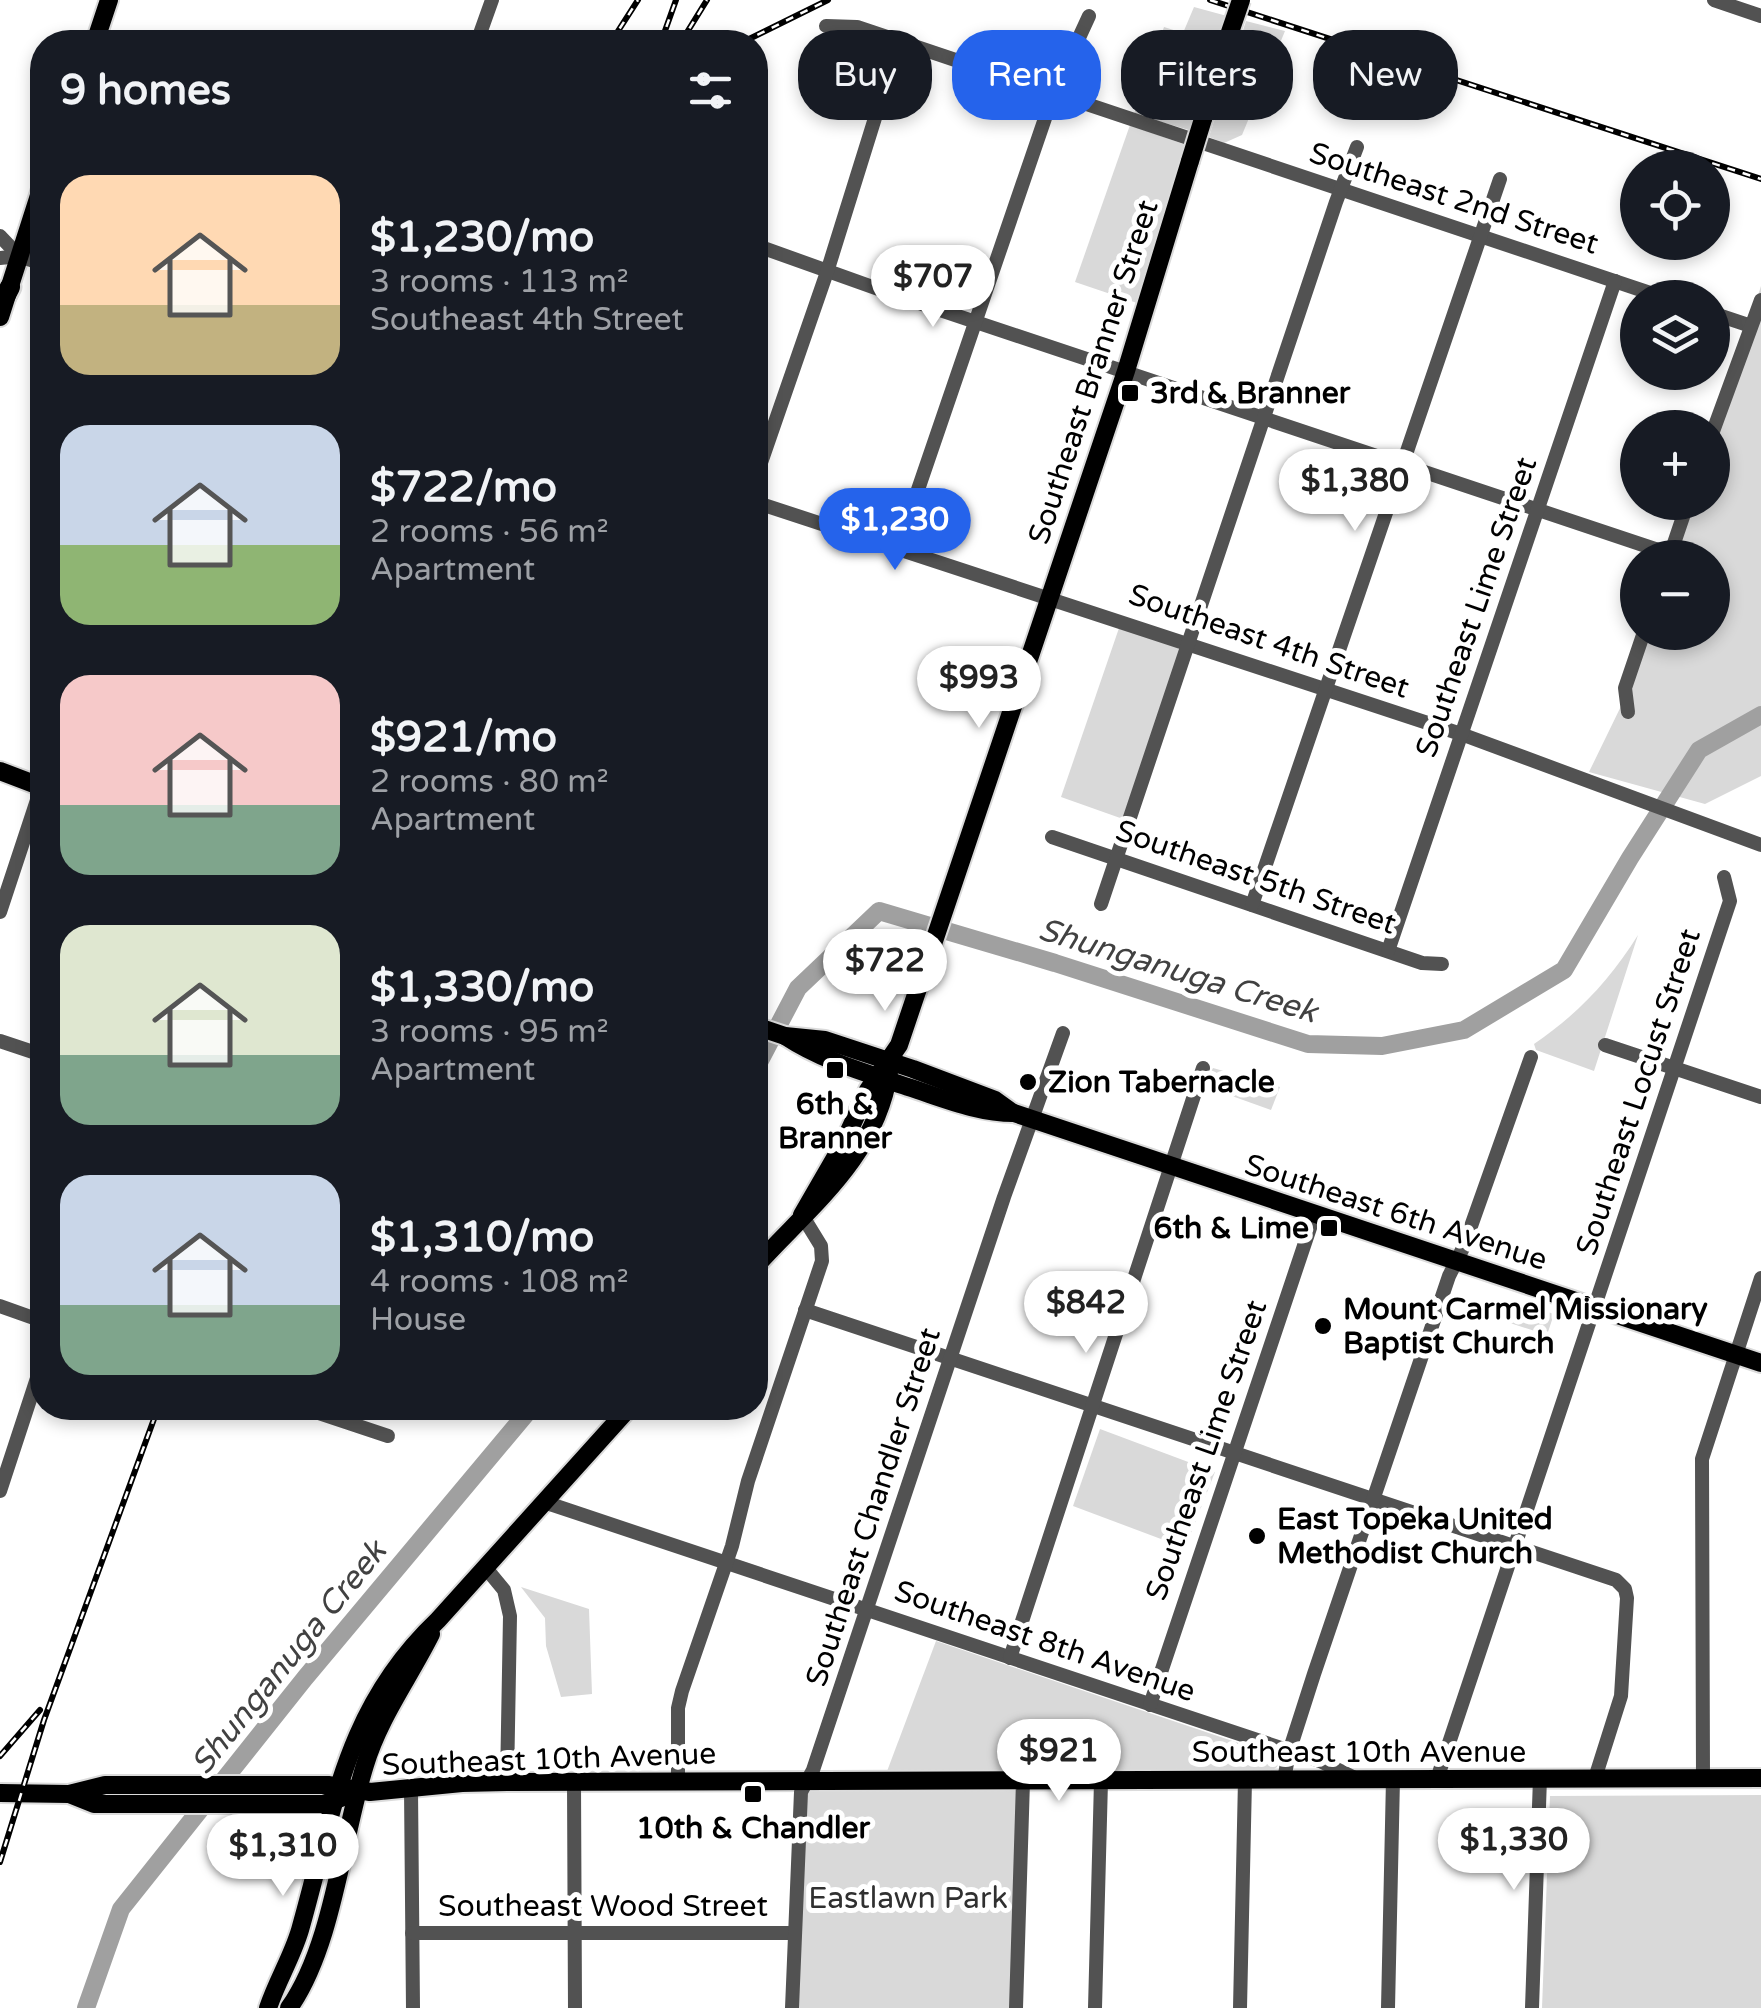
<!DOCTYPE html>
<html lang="en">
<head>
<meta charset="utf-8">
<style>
  :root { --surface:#171b24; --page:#20242c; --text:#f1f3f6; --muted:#9ea1a6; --accent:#2563eb }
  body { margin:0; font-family:"Varela Round",sans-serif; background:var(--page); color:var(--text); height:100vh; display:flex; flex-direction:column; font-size:38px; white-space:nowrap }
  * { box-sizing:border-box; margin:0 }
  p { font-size:32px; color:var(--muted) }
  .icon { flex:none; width:55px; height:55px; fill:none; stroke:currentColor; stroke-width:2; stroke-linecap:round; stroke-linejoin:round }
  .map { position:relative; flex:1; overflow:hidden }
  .drawer { position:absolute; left:30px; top:30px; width:738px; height:1390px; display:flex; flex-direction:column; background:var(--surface); border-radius:40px; box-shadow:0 5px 15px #0003 }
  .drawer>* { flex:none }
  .top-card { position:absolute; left:798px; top:30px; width:812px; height:90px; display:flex; gap:20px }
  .controls { position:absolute; left:1620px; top:150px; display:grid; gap:20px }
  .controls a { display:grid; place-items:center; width:110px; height:110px; border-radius:50%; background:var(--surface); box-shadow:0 5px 15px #0003; font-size:50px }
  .price { position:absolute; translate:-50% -85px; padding:0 22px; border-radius:35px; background:#fff; color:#222; font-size:32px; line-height:65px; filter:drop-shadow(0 2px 5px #0008) }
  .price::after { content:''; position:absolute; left:50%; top:60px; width:30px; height:22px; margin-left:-15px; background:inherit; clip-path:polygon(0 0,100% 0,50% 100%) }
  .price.active { background:var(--accent); color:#fff }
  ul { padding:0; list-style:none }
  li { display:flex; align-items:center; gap:30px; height:250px; padding:0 30px }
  li span { display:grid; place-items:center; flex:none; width:280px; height:200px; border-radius:30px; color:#555 }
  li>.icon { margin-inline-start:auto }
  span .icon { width:120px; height:120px; fill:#fffc; stroke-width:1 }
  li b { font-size:42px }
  h2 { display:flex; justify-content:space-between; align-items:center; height:120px; padding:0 30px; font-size:42px }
  .chip { padding:0 35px; border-radius:40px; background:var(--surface); box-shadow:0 5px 15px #0003; font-size:35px; line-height:90px }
  .chip.active { background:var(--accent); color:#fff }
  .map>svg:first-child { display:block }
  .green { fill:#d9d9d9 }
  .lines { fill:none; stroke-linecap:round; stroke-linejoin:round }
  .river { stroke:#a0a0a0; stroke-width:18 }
  .major-casing { stroke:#dbdbdb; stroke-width:22 }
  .highway-casing { stroke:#dbdbdb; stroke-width:25 }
  .minor { stroke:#525252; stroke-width:14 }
  .major { stroke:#000; stroke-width:18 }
  .highway { stroke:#000; stroke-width:20 }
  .rail-casing { stroke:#000; stroke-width:6 }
  .rail { stroke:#fff; stroke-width:2.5; stroke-dasharray:8; stroke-linecap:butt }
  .major-bridge-casing { stroke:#dbdbdb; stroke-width:22; stroke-linecap:butt }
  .major-bridge { stroke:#000; stroke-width:18 }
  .poi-dot { fill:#000; stroke:#fff; stroke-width:4 }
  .labels { text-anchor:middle; stroke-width:10; stroke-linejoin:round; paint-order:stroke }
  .street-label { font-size:30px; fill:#000; stroke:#fff }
  .poi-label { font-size:30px; font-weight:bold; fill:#000; stroke:#fff; text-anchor:start }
  .park-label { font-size:30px; fill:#303030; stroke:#fff }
  .water-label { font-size:32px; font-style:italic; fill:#414141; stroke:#fff }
</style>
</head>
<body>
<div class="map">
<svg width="1761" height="2008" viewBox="0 0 1761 2008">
  <rect width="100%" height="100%" fill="#fff"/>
  <g class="green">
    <polygon points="1194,7 1227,16 1189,130 1134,114 1164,27 1183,33"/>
    <polygon points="1246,21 1285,31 1242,135 1224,143 1209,137"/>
    <polygon points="1130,125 1186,145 1140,304 1075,282"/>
    <polygon points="1761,286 1761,776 1705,804 1589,772 1625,698 1647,633 1712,632 1712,558 1673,557 1691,503 1712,502 1713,439"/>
    <polygon points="1119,628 1177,646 1180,651 1123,819 1061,797"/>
    <path d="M1638,935L1594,1071L1536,1050L1534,1044C1578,1014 1610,980 1638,935Z"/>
    <polygon points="1213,1068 1280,1087 1271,1110 1204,1086"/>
    <polygon points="1517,1302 1554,1314 1547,1335 1510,1323"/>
    <polygon points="1100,1429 1215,1472 1185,1548 1073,1506"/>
    <polygon points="521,1587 589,1609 592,1694 561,1697 546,1646 545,1618"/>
    <polygon points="936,1641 1274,1755 1279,1760 1277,1767 1269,1773 886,1774"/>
    <polygon points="1014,1788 1017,1791 1010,2008 797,2008 806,1799 809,1789"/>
    <polygon points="1761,1795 1761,2008 1542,2008 1550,1796"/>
  </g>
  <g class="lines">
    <g class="river">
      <polyline points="755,1070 798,988 879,911 1055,963 1308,1044 1382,1046 1464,1030 1564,970 1630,858 1699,750 1761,715"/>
      <polyline points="86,2008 121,1909 305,1678 531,1408"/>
    </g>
    <g class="major-casing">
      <g id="major">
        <polyline points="95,42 109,0"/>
        <polyline points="1203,119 1228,38"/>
        <polyline points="0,317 42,186"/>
        <polyline points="0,771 42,787"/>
        <polyline points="755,1026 785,1036 825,1040 913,1069 995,1100 1013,1113"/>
        <path d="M785,1036C823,1061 864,1072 908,1087C943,1098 977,1113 1014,1113L1761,1363"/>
        <polyline points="802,1215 843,1144 868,1090 899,1045 1126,371 1190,161"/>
        <path d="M755,1267C809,1207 876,1158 889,1072"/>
        <polyline points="0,1793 69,1794 105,1785 328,1785 370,1792 462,1783 507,1782 1761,1778"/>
        <polyline points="69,1794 94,1804 323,1804 341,1798"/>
        <path d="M268,2008C277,1981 292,1957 300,1930C334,1811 344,1709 438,1620L629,1408"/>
        <path d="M289,2008C333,1946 342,1838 365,1765C379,1718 409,1678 431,1634"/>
      </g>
    </g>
    <g class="highway-casing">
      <polyline id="highway" points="0,306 10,287"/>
    </g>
    <g class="minor">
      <polyline points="1714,0 1761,16"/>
      <polyline points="826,26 857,27 1665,298"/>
      <polyline points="477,42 492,0"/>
      <polyline points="0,236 19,256"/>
      <polyline points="755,245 895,295 1670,554"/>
      <polyline points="0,258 19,256 42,264"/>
      <polyline points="1712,313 1751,326"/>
      <polyline points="1712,434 1761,300"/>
      <polyline points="755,480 827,272 899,41"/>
      <polyline points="755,502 1461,734 1761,845"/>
      <polyline points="897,551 1054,92 1089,16"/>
      <polyline points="1669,558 1688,502"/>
      <polyline points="1628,712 1625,688 1644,632"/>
      <polyline points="1052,837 1422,963 1442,964"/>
      <polyline points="1101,904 1336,202 1357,147"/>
      <polyline points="1252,905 1500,179"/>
      <polyline points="0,912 42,785"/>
      <polyline points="1388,951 1615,281"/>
      <polyline points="0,1041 42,1055"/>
      <polyline points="1605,1045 1761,1097"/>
      <polyline points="0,1306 42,1321"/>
      <polyline points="805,1310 1616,1580 1625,1589 1627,1598 1621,1696 1595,1778"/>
      <polyline points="304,1408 388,1436"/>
      <polyline points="0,1491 42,1363"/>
      <polyline points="544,1502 1320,1761 1357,1779"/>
      <polyline points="485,1567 504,1590 510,1616 507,1782"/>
      <polyline points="1010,1658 1203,1068"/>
      <polyline points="1150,1705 1315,1213"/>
      <polyline points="1703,1778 1702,1459 1761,1278"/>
      <polyline points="1437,1779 1730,901 1724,877"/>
      <polyline points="1284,1780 1289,1752 1314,1674 1449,1276 1464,1246 1531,1057"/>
      <polyline points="574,1782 575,2008"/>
      <polyline points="678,1782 678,1708 682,1691 732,1546 748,1481 822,1261 821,1246 802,1215"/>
      <polyline points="411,1789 413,2008"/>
      <polyline points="412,1933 794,1933"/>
      <polyline points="792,2008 801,1792 813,1770 1004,1197 1063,1033"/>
      <polyline points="1016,2008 1023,1781"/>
      <polyline points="1095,2008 1101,1781"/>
      <polyline points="1240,2008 1245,1780"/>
      <polyline points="1388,2008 1393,1779"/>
      <polyline points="1532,2008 1540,1778"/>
    </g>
    <use href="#major" class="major"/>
    <use href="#highway" class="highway"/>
    <g class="rail-casing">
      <g id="rail">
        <polyline points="1210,0 1761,179"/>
        <polyline points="611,42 638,0"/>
        <polyline points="661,42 676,0"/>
        <polyline points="681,42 707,0"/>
        <polyline points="743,42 828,0"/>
        <polyline points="0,1756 40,1710"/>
        <polyline points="0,1862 44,1720 158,1408"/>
      </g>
    </g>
    <use href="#rail" class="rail"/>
    <g class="major-bridge-casing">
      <g id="major-bridge">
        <polyline points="1228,38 1241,0"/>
        <polyline points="1190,161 1203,119"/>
      </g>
    </g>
    <use href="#major-bridge" class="major-bridge"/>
  </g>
  <g class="poi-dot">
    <rect x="1120" y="383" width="20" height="20" rx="5"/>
    <rect x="825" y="1060" width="20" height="20" rx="5"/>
    <circle cx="1028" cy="1082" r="10"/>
    <rect x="1319" y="1218" width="20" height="20" rx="5"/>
    <circle cx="1323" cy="1326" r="10"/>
    <circle cx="1257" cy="1536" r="10"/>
    <rect x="743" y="1784" width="20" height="20" rx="5"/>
  </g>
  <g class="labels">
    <g class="street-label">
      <text transform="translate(1454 198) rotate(18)" y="10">Southeast 2nd Street</text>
      <text transform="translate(1093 372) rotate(-72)" y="10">Southeast Branner Street</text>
      <text transform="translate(1476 607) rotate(-71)" y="10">Southeast Lime Street</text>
      <text transform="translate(1269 641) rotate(19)" y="10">Southeast 4th Street</text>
      <text transform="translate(1256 877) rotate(19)" y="10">Southeast 5th Street</text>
      <text transform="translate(1638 1092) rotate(-72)" y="10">Southeast Locust Street</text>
      <text transform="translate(1396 1212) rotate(18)" y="10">Southeast 6th Avenue</text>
      <text transform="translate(1206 1450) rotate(-71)" y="10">Southeast Lime Street</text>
      <text transform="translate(873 1507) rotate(-72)" y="10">Southeast Chandler Street</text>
      <text transform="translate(1045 1641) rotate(19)" y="10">Southeast 8th Avenue</text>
      <text x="1359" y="1762">Southeast 10th Avenue</text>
      <text transform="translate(549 1759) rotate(-2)" y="10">Southeast 10th Avenue</text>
      <text x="603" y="1916">Southeast Wood Street</text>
    </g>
    <g class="poi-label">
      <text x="1150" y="403">3rd &amp; Branner</text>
      <text x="1048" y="1092">Zion Tabernacle</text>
      <text x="835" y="1114" text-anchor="middle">6th &amp;<tspan x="835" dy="34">Branner</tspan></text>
      <text x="1309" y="1238" text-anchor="end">6th &amp; Lime</text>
      <text x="1343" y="1319">Mount Carmel Missionary<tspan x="1343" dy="34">Baptist Church</tspan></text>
      <text x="1277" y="1529">East Topeka United<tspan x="1277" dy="34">Methodist Church</tspan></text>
      <text x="753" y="1838" text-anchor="middle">10th &amp; Chandler</text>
    </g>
    <g class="park-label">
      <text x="908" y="1908">Eastlawn Park</text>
    </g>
    <g class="water-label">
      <text transform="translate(1178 970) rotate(17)" y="11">Shunganuga Creek</text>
      <text transform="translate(288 1657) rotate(-51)" y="11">Shunganuga Creek</text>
    </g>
  </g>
</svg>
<div class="controls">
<a><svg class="icon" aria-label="locate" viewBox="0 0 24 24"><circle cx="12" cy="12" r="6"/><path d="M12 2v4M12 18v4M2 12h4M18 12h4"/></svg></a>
<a><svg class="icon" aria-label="layers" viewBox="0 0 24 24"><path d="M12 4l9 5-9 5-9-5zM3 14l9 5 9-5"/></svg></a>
<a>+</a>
<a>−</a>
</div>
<b class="price" style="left:933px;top:330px">$707</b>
<b class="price" style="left:1355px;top:534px">$1,380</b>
<b class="price active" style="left:895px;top:573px">$1,230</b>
<b class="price" style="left:979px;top:731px">$993</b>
<b class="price" style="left:885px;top:1014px">$722</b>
<b class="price" style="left:1086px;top:1356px">$842</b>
<b class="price" style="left:1059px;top:1804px">$921</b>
<b class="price" style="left:1514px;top:1893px">$1,330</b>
<b class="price" style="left:283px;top:1899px">$1,310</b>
<div class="top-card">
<a class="chip">Buy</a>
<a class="chip active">Rent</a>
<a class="chip">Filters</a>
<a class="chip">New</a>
</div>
<section class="drawer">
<h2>9 homes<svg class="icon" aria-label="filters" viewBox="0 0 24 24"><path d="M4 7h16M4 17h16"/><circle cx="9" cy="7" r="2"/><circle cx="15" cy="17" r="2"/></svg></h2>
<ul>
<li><span style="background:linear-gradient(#ffd9b3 65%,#c2b280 0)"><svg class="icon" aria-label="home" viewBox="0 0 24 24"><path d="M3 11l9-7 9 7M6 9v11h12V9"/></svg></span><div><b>$1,230/mo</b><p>3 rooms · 113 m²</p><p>Southeast 4th Street</p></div></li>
<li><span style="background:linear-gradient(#c9d6e8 60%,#8fb573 0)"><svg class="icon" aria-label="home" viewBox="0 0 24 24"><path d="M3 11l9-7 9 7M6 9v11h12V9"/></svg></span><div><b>$722/mo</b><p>2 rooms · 56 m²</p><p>Apartment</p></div></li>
<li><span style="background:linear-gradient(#f6c9c9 65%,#7fa58c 0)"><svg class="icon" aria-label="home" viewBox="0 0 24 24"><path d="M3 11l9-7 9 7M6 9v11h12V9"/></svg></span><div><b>$921/mo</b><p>2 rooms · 80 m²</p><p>Apartment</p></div></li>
<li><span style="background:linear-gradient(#dfe7d0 65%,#7fa58c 0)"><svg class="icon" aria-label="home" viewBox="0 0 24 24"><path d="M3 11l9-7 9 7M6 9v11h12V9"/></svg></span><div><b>$1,330/mo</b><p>3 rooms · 95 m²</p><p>Apartment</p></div></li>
<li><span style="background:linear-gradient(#c9d6e8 65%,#7fa58c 0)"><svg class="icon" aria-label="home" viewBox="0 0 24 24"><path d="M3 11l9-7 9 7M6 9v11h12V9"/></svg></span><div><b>$1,310/mo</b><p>4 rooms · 108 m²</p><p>House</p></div></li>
</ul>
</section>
</div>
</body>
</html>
